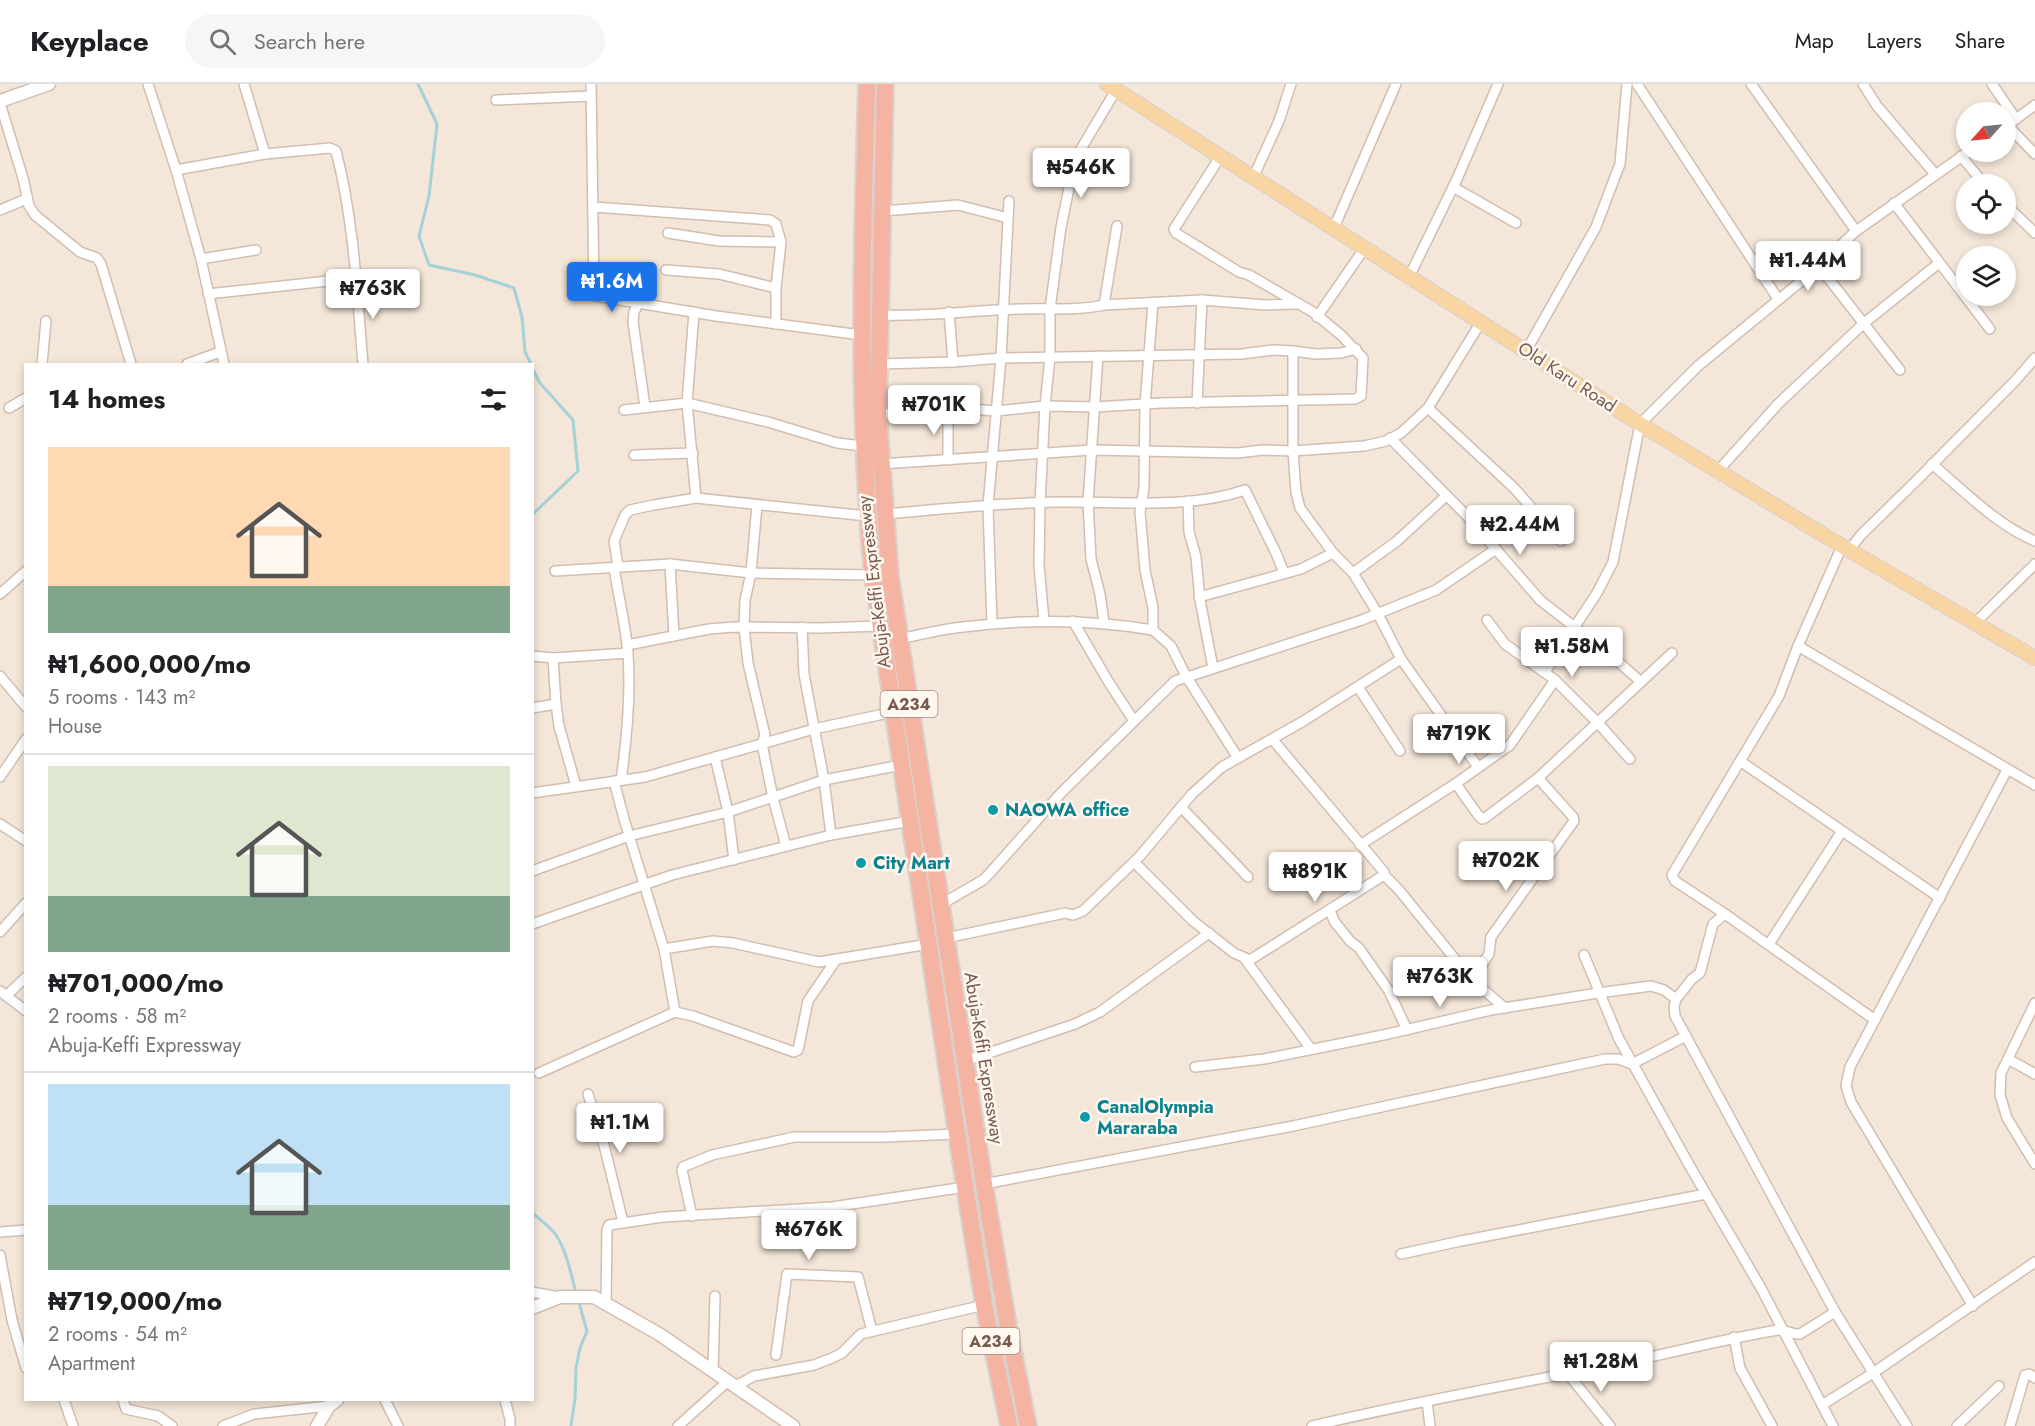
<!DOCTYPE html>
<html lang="en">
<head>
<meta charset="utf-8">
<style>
  :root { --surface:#fff; --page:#f6f6f6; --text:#202124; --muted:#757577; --line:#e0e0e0; --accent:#1a73e8 }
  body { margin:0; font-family:Jost,sans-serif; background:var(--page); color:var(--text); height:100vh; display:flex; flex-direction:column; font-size:22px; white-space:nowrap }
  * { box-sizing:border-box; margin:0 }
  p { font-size:20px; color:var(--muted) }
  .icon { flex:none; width:33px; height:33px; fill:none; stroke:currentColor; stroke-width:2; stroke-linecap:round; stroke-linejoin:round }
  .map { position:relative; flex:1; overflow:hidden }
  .side { position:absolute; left:24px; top:279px; width:510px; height:1038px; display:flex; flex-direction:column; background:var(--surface); border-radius:0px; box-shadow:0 3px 9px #0003 }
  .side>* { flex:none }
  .needle { width:39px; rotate:243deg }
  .controls { position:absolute; left:1956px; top:18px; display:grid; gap:12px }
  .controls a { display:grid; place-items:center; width:60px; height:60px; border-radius:50%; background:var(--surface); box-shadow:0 3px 9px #0003; font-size:30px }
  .price { position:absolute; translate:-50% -51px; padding:0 14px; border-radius:6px; background:#fff; color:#222; font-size:20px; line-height:39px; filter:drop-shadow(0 2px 3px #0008) }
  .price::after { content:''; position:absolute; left:50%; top:36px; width:18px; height:14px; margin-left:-9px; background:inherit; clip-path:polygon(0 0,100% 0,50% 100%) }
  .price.current { background:var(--accent); color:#fff }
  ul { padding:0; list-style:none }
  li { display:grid; align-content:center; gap:12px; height:318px; padding:0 24px }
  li+li { border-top:2px solid var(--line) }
  li span { display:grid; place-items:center; height:186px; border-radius:0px; color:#555 }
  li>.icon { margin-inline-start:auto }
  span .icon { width:108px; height:108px; fill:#fffc; stroke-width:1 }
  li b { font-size:26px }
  h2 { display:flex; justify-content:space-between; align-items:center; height:72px; padding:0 24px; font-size:26px }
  header { display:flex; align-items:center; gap:36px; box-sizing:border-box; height:84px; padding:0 30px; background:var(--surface); border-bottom:2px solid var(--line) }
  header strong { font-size:28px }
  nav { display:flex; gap:33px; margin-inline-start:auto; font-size:21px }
  .search { width:420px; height:54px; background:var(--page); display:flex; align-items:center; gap:15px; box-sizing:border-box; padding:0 21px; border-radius:33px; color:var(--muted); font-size:22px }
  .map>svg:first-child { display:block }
  .residential { fill:#f4e6d8; fill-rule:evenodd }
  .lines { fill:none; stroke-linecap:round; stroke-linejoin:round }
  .stream { stroke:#a4d2d8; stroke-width:3 }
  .street-casing { stroke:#d1beb1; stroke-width:12 }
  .secondary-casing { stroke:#d4bdaf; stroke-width:15 }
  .primary-casing { stroke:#d9d1cd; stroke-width:16 }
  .highway-casing { stroke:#d9d1cd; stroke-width:20 }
  .street { stroke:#fff; stroke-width:9 }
  .secondary { stroke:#fff; stroke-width:12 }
  .primary { stroke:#f9d5a4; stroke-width:14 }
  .highway { stroke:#f5b3a2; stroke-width:16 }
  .culture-dot { fill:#0f9aa8; stroke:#fff8f0; stroke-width:2 }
  .labels { text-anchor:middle; stroke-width:5; stroke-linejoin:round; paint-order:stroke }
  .shield { fill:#fff8f0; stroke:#a0897e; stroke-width:1.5 }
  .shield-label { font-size:16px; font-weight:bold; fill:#775a4d }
  .street-label { font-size:18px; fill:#775a4d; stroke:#fff8f0 }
  .culture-label { font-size:18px; font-weight:bold; fill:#0d838f; stroke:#fff8f0; text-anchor:start }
</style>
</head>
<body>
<header>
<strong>Keyplace</strong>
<div class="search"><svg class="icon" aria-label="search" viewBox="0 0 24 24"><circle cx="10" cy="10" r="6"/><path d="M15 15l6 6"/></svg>Search here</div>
<nav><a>Map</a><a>Layers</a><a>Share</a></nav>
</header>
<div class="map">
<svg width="2035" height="1342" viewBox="0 0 2035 1342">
  <rect width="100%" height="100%" fill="#fcf4e9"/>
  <path class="residential" d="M0,0H2035V1342H0ZM1966,28H2006V68H1966ZM1966,100H2006V140H1966ZM1966,172H2006V212H1966ZM26,280H532V1316H26Z"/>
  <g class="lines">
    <g class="stream">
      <polyline points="418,0 437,40 429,112 419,152 429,181 475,191 514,204 522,233 525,268 531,280"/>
      <polyline points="532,284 540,299 573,336 578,387 532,431"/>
      <path d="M532,1128C539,1136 550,1142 556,1151C567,1168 571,1190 576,1209"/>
      <polyline points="571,1342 575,1315 576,1284 580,1264 587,1247 578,1215"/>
    </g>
    <g class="street-casing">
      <g id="street">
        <polyline points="148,0 176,86 201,175 224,280"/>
        <polyline points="244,0 265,70"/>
        <polyline points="591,0 594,207 596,212 716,232 861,251"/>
        <polyline points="1637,0 1778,215"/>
        <polyline points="1751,0 1856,147"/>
        <polyline points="1863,0 1877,22 1935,90"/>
        <polyline points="1992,0 2016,35"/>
        <polyline points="496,16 591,12"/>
        <polyline points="0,19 23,94 29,122 35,131 80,168 97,174 101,180 131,280"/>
        <polyline points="2012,38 2035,21"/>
        <polyline points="2008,42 2035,70"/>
        <polyline points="1961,72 1984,100"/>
        <path d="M176,86L265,70L330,64L336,67C354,137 357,209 363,280"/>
        <polyline points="1253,94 1279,37 1291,0"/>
        <polyline points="1453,103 1516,139"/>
        <polyline points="1894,119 1990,245"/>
        <polyline points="2006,121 2035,149"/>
        <polyline points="594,123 770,136 776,140 781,158 776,204 776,240"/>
        <polyline points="0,126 24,116 27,112"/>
        <polyline points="883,127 958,121 1008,134"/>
        <polyline points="1333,146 1396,0"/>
        <polyline points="668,149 719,157 781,158"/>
        <polyline points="201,175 256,166"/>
        <polyline points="1818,181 1900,286"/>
        <polyline points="666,186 719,190 776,204"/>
        <polyline points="1409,193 1457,95 1498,0"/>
        <polyline points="208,210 356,194"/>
        <polyline points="1153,219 1145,321 1144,404 1140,428 1145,486 1153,524 1153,546 1171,562 1186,592 1238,674"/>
        <polyline points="638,220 634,228 633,238 645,323"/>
        <polyline points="1104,221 1117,142"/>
        <polyline points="694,228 687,319 696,414"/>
        <polyline points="949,228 953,278"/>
        <path d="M879,231C927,233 974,226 1022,225C1049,224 1077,227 1104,221L1202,216L1266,221L1296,220"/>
        <polyline points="1317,233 1364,165"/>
        <polyline points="1293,267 1293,367 1296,408 1300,424 1333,469 1353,489 1378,530 1401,575 1478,683"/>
        <polyline points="1526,267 1596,143 1610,106 1620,80 1627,0"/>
        <polyline points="1098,272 1088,418 1091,475 1100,510 1104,539"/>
        <polyline points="42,280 46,237"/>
        <polyline points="187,280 220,268"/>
        <polyline points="879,280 953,278 1001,274 1242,270 1273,266 1293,267 1316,270 1341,269 1356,265"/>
        <polyline points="1197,319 1202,216"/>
        <polyline points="9,324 26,314"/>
        <polyline points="1428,324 1514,404 1561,457"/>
        <polyline points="624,326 687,319 768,338 837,359 863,362"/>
        <polyline points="878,330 948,328 970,325 996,327 1045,322 1095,323 1161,319 1355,315 1361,312 1363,274 1341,251 1313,228 1249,191 1239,188 1176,149 1174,145 1220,73"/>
        <polyline points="1390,354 1466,431 1540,516 1614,574 1641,598"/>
        <polyline points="634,371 693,369"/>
        <polyline points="948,376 948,328"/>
        <polyline points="880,380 1092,366 1238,369 1262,366 1293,367 1364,362 1386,357 1401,349 1428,324 1481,238"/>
        <path d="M1932,380C1964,407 1997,441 2035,457"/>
        <polyline points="1718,387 1778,320 1863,240 1939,179"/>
        <polyline points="1188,417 1189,448 1196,473 1200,516 1213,584"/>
        <polyline points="757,421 751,489 745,516 744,543 748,579 765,651 762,660 773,714 786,762"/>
        <path d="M885,430C943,425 1001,419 1059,418C1120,417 1186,426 1245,406L1276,469L1284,489"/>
        <polyline points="1842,462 1798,562 1779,612 1672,791 1675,797 1725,830 1875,936"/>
        <polyline points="1849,466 1861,451 1918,395 2016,296 2035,274"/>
        <polyline points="670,480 674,552"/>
        <polyline points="618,482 614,457 625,431 630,426 654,421 696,414 867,432"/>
        <path d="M614,483C618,511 626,542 628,570C631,612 627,654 621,696"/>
        <polyline points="555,487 670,480 751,489 873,491"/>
        <polyline points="1353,489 1397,457 1446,412"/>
        <polyline points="0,510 26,487"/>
        <polyline points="1199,513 1301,485 1333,469"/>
        <polyline points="1487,536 1505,560 1555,596 1598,639 1630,675"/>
        <polyline points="1044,537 1039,482 1040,419 1045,322 1050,273 1050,225 1061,143 1075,75 1116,6"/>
        <polyline points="1073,537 1108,597 1134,637"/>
        <polyline points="1975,539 2035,480"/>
        <polyline points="992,540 988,422 1001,274 1009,117"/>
        <polyline points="802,543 804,590 824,696 831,751"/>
        <path d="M899,555C920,551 941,545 963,543C1027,535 1090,535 1153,546"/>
        <polyline points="627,561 709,545 734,543 819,544 880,542"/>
        <polyline points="1798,562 2035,701"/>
        <polyline points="532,572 553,574 628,569"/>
        <polyline points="553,574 556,620 559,642 576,702"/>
        <polyline points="1545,588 1597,509 1613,478 1640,340 1698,282 1805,194 1856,147 1968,68"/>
        <polyline points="0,592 26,623"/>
        <polyline points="1358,603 1400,667"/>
        <polyline points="532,624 556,620"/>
        <polyline points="715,673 728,728 734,776"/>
        <polyline points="1740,677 1940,814"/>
        <polyline points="0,693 26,655"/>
        <polyline points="614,697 624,735 664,865 675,928"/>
        <polyline points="1456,700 1478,731 1482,735 1485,734 1538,694 1672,569"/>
        <polyline points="532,709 645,693 814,645 893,628"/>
        <polyline points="1181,723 1248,793"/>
        <polyline points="0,740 26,757"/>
        <polyline points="1360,761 1458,698 1510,661 1555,596"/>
        <polyline points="1134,778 1193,837 1234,869 1250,876 1384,791 1384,788 1273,656"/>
        <polyline points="532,787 629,752 728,728 824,696 901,681"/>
        <polyline points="1384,791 1399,806 1472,896 1505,924"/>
        <polyline points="940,821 983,796 989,790 1061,709 1175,597 1362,536 1436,506 1496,465"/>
        <polyline points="1330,826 1334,837 1350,857 1359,864 1389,907 1407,946"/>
        <polyline points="1725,830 1713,840 1700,889 1692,895 1676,915 1674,923 1675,932 1835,1228 1907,1342"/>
        <polyline points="532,840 672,791 831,751 910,737"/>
        <polyline points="0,848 26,819"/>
        <polyline points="946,854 1065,829 1073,831 1083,827 1140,772 1192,710 1222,683 1302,638 1401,575"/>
        <polyline points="1769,860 1842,747"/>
        <polyline points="664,865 713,857 733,859 819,878 929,860"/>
        <polyline points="1584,871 1619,955 1692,1086 1761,1204 1833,1342"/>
        <polyline points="1245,875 1311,965"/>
        <polyline points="1472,896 1489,870 1491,853 1574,737 1573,733 1538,694"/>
        <polyline points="0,907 26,927"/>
        <polyline points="6,912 26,893"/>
        <polyline points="2035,919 2001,989 2000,1011 2007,1034 2035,1080"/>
        <polyline points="2008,975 2035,990"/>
        <polyline points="965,977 1075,940 1100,928 1209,849"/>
        <polyline points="1195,983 1264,975 1388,950 1491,926 1598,909 1651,902 1664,906 1676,915"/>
        <polyline points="539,989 675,928 693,932 794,968 798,966 808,917 836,876"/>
        <polyline points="588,1010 604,1061 623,1138"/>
        <polyline points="984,1100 1293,1042 1605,975 1618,975 1632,980 1686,952"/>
        <polyline points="692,1132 682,1086 683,1083 712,1071 794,1053 885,1053 957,1050"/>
        <polyline points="0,1148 26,1146"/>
        <polyline points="1401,1170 1461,1157 1706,1110"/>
        <polyline points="0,1171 12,1236 26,1284"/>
        <polyline points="532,1208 560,1213"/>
        <polyline points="606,1220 607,1146 609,1141 663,1133 832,1123 965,1103"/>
        <polyline points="1973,1222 1851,1018 1846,1002 1850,983 2007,686"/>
        <polyline points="1734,1253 1740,1284 1772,1342"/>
        <polyline points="776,1271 787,1190 858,1193 872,1247"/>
        <polyline points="713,1288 715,1212"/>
        <polyline points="1568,1290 1610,1342"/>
        <polyline points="734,1303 754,1292 814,1281 832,1274 842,1269 861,1250 984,1221"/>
        <polyline points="64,1316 73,1342"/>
        <polyline points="123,1316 126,1325 158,1332 172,1342"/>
        <polyline points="385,1316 398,1342"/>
        <polyline points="505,1316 510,1335 510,1342"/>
        <polyline points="1427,1317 1430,1342"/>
        <polyline points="1822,1321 1873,1289 2035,1178"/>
        <polyline points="223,1342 254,1330 329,1322"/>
        <polyline points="678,1342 727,1298"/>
        <path d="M1312,1342C1413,1318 1515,1300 1617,1280C1671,1269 1724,1255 1778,1246C1786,1245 1791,1251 1800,1250L1835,1228"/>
        <polyline points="1957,1342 1999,1302"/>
        <polyline points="2010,1342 2025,1291 2029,1290 2035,1294"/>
      </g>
    </g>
    <g class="secondary-casing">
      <g id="secondary">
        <polyline points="0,17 49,0"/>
        <polyline points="532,1224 560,1213 594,1213 659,1250 793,1342"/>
        <polyline points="317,1342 329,1322 337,1316"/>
      </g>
    </g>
    <g class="primary-casing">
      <polyline id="primary" points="1107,0 1640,340 1842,462 2035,574"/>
    </g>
    <g class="highway-casing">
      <g id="highway">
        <path d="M867,0C862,164 857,327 873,491L965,1103L984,1221L1009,1342"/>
        <polyline points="885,0 878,330 890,492 984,1100 1009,1248 1028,1342"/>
      </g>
    </g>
    <use href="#street" class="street"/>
    <use href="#secondary" class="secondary"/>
    <use href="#primary" class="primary"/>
    <use href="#highway" class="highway"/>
  </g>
  <g class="culture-dot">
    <circle cx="993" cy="726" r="6"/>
    <circle cx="861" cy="779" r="6"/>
    <circle cx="1085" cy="1033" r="6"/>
  </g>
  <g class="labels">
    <g class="shield">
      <rect x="880.5" y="607" width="57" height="26" rx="4.5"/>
      <rect x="962.5" y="1244" width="57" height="26" rx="4.5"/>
    </g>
    <g class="shield-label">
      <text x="909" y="626">A234</text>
      <text x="991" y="1263">A234</text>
    </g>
    <g class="street-label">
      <text transform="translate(1567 293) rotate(33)" y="6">Old Karu Road</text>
      <text transform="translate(874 498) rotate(-97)" y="6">Abuja-Keffi Expressway</text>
      <text transform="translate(984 974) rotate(81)" y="6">Abuja-Keffi Expressway</text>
    </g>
    <g class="culture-label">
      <text x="1005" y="732">NAOWA office</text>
      <text x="873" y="785">City Mart</text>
      <text x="1097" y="1029">CanalOlympia<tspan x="1097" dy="21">Mararaba</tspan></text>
    </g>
  </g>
</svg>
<div class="controls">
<a><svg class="needle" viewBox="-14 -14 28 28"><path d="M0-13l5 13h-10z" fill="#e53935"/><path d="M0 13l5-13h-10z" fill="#757577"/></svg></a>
<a><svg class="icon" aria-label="locate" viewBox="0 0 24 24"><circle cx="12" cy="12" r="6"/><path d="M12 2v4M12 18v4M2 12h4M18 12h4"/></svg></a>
<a><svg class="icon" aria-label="layers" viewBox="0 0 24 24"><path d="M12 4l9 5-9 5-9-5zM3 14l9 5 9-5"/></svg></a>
</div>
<b class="price" style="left:1081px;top:115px">₦546K</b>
<b class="price" style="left:1808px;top:208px">₦1.44M</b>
<b class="price current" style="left:612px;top:229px">₦1.6M</b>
<b class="price" style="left:373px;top:236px">₦763K</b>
<b class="price" style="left:934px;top:352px">₦701K</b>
<b class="price" style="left:1520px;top:472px">₦2.44M</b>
<b class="price" style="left:1572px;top:594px">₦1.58M</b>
<b class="price" style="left:1459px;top:681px">₦719K</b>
<b class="price" style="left:1506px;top:808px">₦702K</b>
<b class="price" style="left:1315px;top:819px">₦891K</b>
<b class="price" style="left:1440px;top:924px">₦763K</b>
<b class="price" style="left:620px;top:1070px">₦1.1M</b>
<b class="price" style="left:809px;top:1177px">₦676K</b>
<b class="price" style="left:1601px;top:1309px">₦1.28M</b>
<section class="side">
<h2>14 homes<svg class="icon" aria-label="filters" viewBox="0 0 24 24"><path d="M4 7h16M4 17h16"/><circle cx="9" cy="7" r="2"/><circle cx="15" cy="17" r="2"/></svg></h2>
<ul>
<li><span style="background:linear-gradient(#ffd9b3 75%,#7fa58c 0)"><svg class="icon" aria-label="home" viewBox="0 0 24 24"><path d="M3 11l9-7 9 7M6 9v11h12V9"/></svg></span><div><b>₦1,600,000/mo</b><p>5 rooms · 143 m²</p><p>House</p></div></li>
<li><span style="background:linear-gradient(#dfe7d0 70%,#7fa58c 0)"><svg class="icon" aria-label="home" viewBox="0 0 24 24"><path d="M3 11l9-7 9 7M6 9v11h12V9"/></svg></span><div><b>₦701,000/mo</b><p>2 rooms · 58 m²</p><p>Abuja-Keffi Expressway</p></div></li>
<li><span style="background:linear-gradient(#bfe0f5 65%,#7fa58c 0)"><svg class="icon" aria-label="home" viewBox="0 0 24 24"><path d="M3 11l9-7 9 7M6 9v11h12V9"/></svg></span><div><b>₦719,000/mo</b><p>2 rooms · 54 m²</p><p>Apartment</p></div></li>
</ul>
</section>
</div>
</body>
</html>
